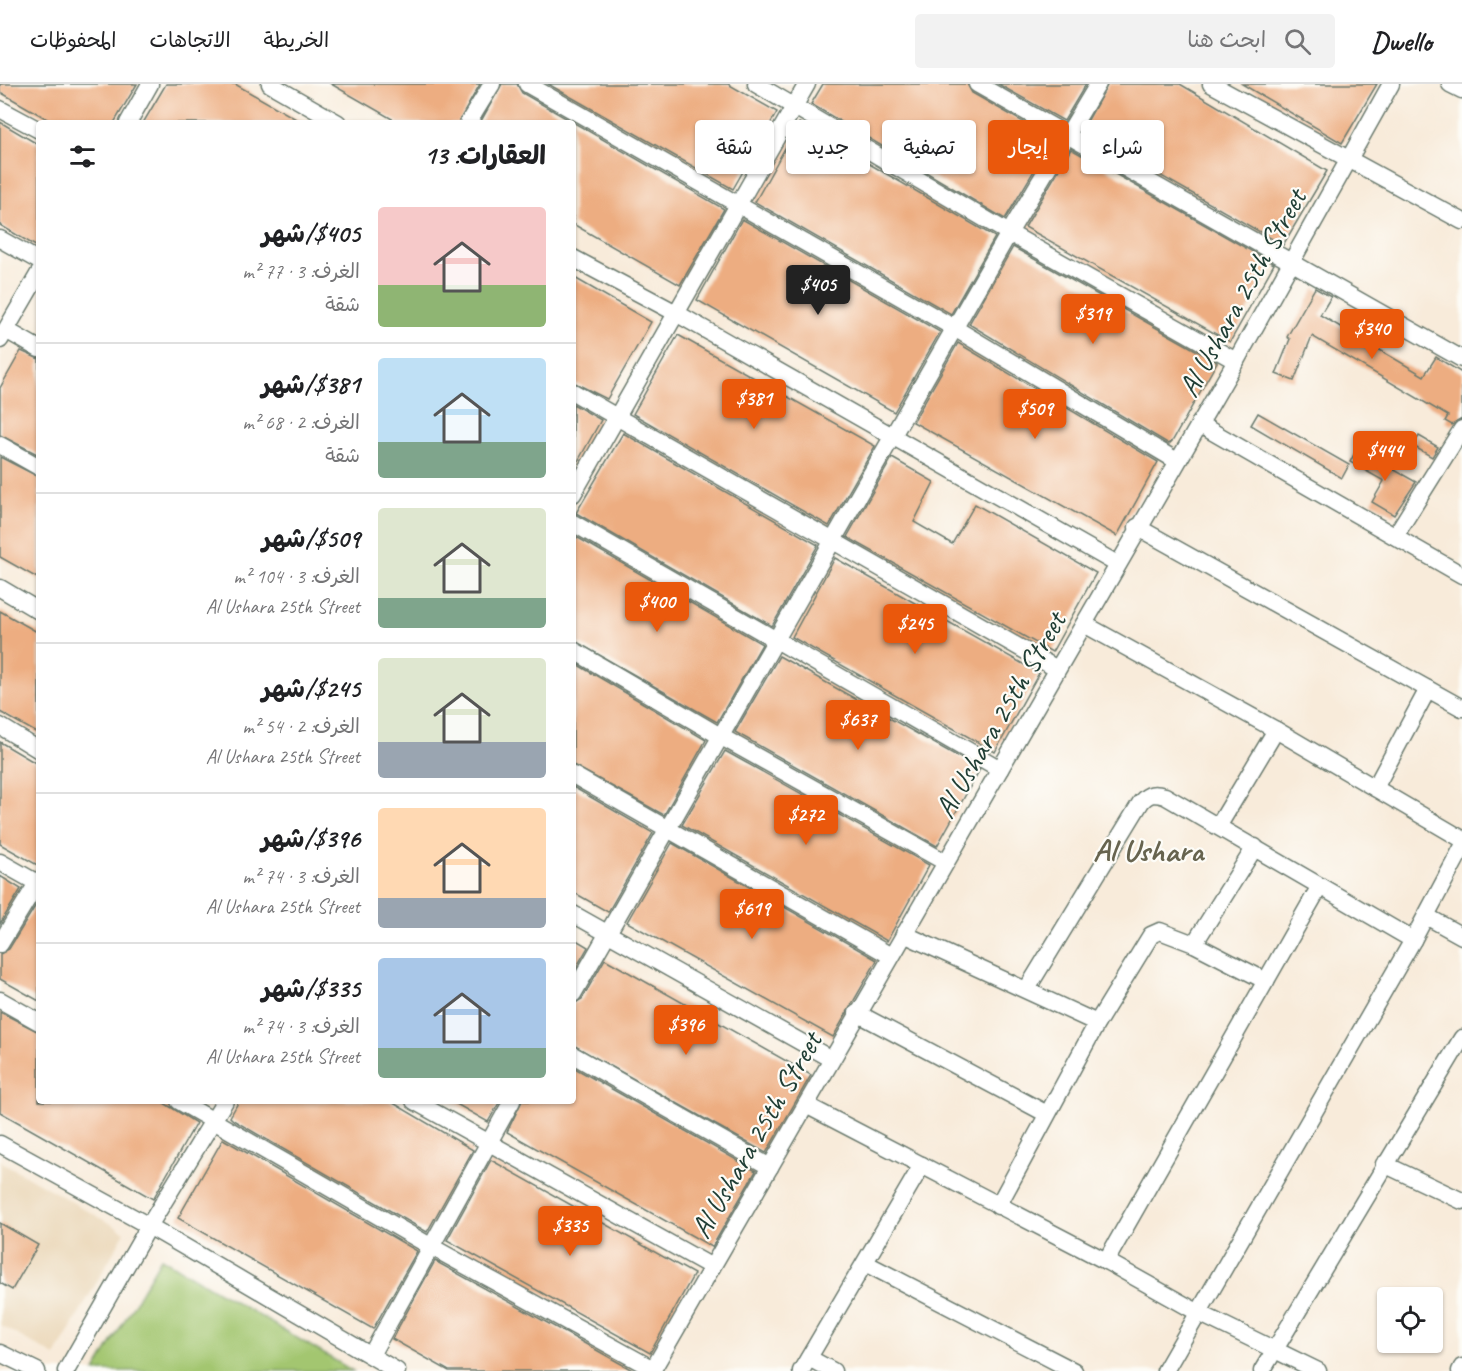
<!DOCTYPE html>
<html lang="ar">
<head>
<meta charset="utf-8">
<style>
  :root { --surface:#fff; --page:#f2f2f2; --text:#202124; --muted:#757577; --line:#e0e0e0; --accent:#ea580c }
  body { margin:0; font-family:Caveat,"Playpen Sans Arabic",sans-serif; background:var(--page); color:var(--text); direction:rtl; height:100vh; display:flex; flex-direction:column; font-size:22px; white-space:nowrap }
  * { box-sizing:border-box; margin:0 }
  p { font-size:20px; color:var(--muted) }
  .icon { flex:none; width:33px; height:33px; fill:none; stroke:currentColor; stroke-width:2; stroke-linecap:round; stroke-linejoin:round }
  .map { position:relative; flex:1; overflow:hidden; direction:ltr }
  .sheet { position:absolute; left:36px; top:36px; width:540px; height:984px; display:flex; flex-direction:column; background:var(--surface); border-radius:6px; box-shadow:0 2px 4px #0004; direction:rtl }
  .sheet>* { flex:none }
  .top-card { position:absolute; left:594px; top:36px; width:570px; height:54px; direction:rtl; display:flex; gap:12px }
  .buttons { position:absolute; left:1377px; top:1203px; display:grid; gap:12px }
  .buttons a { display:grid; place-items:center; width:66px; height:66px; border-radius:6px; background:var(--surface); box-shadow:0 2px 4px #0004; font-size:30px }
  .price { position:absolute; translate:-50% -51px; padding:0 14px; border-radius:6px; background:var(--accent); color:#fff; font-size:20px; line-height:39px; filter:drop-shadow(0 2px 3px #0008) }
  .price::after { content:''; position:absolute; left:50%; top:36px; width:18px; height:14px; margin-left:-9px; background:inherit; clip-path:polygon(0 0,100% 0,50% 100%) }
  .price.on { background:#222; color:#fff }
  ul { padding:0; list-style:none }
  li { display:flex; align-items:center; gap:18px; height:150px; padding:0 30px }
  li+li { border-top:2px solid var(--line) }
  li span { display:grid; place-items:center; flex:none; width:168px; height:120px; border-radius:6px; color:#555 }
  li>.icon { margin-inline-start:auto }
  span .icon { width:72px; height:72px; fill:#fffc; stroke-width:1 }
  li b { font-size:26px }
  h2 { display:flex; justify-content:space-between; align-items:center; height:72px; padding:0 30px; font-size:26px }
  .tag { padding:0 21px; border-radius:6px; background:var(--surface); box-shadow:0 2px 4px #0004; font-size:21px; line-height:54px }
  .tag.on { background:var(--accent); color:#fff }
  header { display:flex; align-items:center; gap:36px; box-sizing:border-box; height:84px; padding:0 30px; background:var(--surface); border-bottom:2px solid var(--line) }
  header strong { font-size:28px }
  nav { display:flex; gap:33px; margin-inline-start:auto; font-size:21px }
  .search { width:420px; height:54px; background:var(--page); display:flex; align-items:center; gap:15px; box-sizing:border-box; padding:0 21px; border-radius:6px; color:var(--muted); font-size:22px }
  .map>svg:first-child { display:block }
  .built { fill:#ebd8ba }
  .green { fill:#a3c670; stroke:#618252; stroke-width:1.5 }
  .building { fill:#edad81 }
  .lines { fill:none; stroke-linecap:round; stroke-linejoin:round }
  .minor-casing { stroke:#6b7a6e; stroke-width:19 }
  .minor { stroke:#fff; stroke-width:16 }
  .labels { text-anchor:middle; stroke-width:4.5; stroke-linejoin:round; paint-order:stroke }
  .street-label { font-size:30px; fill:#1f3d34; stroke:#fdfcf7 }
  .neighbourhood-label { font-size:32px; font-weight:bold; fill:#67644f; stroke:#fdfcf7 }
</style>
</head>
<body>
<header>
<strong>Dwello</strong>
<div class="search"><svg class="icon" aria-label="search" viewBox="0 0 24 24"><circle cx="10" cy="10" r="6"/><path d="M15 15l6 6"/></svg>ابحث هنا</div>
<nav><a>الخريطة</a><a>الاتجاهات</a><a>المحفوظات</a></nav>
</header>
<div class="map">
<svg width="1462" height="1287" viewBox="0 0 1462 1287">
  <rect width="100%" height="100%" fill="#fdfcf7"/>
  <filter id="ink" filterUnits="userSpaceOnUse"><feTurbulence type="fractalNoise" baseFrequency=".0167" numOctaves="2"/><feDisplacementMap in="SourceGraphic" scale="12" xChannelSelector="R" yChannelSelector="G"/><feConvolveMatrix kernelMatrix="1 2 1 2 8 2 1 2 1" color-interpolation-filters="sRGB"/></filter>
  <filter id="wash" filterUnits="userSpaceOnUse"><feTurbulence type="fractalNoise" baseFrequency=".008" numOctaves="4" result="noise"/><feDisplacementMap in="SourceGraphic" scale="24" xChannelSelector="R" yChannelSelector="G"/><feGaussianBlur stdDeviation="1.35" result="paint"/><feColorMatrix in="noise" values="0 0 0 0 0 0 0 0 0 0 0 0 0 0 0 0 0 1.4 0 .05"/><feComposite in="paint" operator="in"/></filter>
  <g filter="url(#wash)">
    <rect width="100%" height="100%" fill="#f8ebda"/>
    <polygon class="built" points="0,1077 125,1148 55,1272 0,1241"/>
    <polygon class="green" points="161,1174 353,1287 95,1287"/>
    <g id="blocks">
      <g class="building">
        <polygon points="0,0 137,0 114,39 54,39 0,8"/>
        <polygon points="166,0 235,0 303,39 143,39"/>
        <polygon points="331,0 480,0 458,39 399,39"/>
        <polygon points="502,0 517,0 522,9 724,125 680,201 573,140 573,39 480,39"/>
        <polygon points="548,0 728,0 777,28 733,105"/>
        <polygon points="823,0 967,0 972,9 1053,55 1005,135 811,20"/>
        <polygon points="998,0 1086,0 1064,37"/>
        <polygon points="1108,0 1180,0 1327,87 1283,161 1082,47"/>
        <polygon points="1242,0 1377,0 1342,59"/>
        <polygon points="0,38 39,61 39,164 0,141"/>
        <polygon points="799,39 995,153 951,230 755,118"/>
        <polygon points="1071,65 1274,180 1230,258 1025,143"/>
        <polygon points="742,135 940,248 894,328 697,216"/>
        <polygon points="1013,163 1217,278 1173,356 1169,360 969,240"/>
        <polygon points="573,193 651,238 607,315 573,298"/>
        <polygon points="1315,204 1331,213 1320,231 1424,292 1436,273 1462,289 1462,335 1452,341 1445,337 1448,332 1312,252 1294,297 1276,290 1290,255 1287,253"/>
        <polygon points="678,251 875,362 829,442 633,330"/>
        <polygon points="958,259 1158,378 1117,452 913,338"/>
        <polygon points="21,267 39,275 39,371 0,351 0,304"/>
        <polygon points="573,320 601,336 573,386"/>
        <polygon points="1258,329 1349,381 1342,394 1251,341"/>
        <polygon points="623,349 818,461 772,542 576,429"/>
        <polygon points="1419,352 1438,363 1432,373 1413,362"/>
        <polygon points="1357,365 1416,398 1394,431 1372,418 1384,397 1350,378"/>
        <polygon points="0,373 39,393 39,495 0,473"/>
        <polygon points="892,374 934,398 914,438 952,460 975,420 1096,489 1052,568 847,453"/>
        <polygon points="573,451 762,560 717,638 573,556"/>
        <polygon points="835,474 1039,589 995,668 792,553"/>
        <polygon points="0,527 39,549 39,650 0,628"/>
        <polygon points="779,572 980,685 937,762 735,648"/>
        <polygon points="573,578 706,656 664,731 573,681"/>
        <polygon points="0,658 39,681 39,782 0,760"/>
        <polygon points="725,667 929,781 887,857 682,741"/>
        <polygon points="573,703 653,749 608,828 573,808"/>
        <polygon points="672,759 877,876 833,953 627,838"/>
        <polygon points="0,792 21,805 0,840"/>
        <polygon points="39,816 39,917 0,895 0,870 9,865"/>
        <polygon points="573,854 588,863 573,889"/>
        <polygon points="605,875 811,991 766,1069 573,961 573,920 582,915"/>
        <polygon points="0,928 39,948 39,1017 161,1017 196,1039 153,1115 0,1028"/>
        <polygon points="573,983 756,1087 712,1163 507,1048 522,1017 573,1017"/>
        <polygon points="239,1017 390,1017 473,1066 427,1148 233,1036 230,1033"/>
        <polygon points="451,1017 500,1017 488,1038"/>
        <polygon points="223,1055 417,1167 373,1245 178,1134"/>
        <polygon points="491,1076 694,1190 650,1269 447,1156"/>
        <polygon points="0,1139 38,1161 12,1206 0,1199"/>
        <polygon points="435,1177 582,1258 634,1287 449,1287 392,1255"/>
      </g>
    </g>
  </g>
  <g filter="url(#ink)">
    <use href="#blocks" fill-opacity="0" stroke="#6b7a6e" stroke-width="1.5"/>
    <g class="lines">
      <g class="minor-casing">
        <g id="minor">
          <polyline points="270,0 338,39"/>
          <polyline points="527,0 956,245 1177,377"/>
          <polyline points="756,0 1009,149 1236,277"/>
          <polyline points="977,0 1462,275"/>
          <polyline points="1211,0 1462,137"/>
          <polyline points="1450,0 1462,6"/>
          <polyline points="0,25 39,46"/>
          <polyline points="128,39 150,0"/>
          <polyline points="468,39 492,0"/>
          <polyline points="0,155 39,177"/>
          <polyline points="573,174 676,229 1117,480"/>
          <polyline points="6,246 39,265"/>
          <polyline points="0,256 39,189"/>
          <polyline points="573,308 1057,585"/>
          <polyline points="1199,340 1462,491"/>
          <polyline points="0,361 39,383"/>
          <polyline points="573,410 807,0"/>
          <polyline points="573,439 1000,685"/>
          <polyline points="1137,443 1462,624"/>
          <polyline points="1395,452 1462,345"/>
          <polyline points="0,504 39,527"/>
          <polyline points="1084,540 1276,646 1462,755"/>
          <polyline points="573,566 720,652 945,778"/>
          <polyline points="0,642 39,666"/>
          <polyline points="573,691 891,872"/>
          <polyline points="1375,704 1428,605"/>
          <polyline points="1219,741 1276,646"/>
          <polyline points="0,778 39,800"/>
          <polyline points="573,830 831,975"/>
          <polyline points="1426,832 1462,852"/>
          <polyline points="904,850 1097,939"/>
          <polyline points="0,860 39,796"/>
          <polyline points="1194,860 1255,763"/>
          <path d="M1027,905L1141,718C1149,709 1154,709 1165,712L1413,856"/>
          <polyline points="573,910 1009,149 1098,0"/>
          <polyline points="0,916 39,938"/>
          <polyline points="857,929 1047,1030"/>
          <polyline points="573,971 770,1083"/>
          <polyline points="179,1017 430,1162 653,1285"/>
          <polyline points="414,1017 712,1183"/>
          <polyline points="806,1021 1106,1177 1199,1229 1318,1287"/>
          <polyline points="0,1060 149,1142 397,1287"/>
          <polyline points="1384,1080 1462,1117"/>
          <polyline points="998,1122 1097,939 1151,851 1160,847 1194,860 1266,897"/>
          <polyline points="1106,1177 1320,802"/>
          <polyline points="865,1179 1074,1287"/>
          <polyline points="0,1269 37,1287"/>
          <polyline points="371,1271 512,1017"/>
          <polyline points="809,1274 833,1287"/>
          <polyline points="66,1287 149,1142 225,1017"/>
          <polyline points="652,1287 1236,277 1391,0"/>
          <polyline points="801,1287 922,1081"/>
          <polyline points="1165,1287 1413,856 1462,764"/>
          <polyline points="1262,1287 1462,954"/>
          <polyline points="1460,1287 1462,1283"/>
        </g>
      </g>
      <use href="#minor" class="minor"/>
    </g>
  </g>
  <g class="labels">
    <g class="street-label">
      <text transform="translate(1242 209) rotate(-61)" y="10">Al Ushara 25th Street</text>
      <text transform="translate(1000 631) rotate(-60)" y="10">Al Ushara 25th Street</text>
      <text transform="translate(756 1051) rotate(-60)" y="10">Al Ushara 25th Street</text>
    </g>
    <g class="neighbourhood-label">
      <text x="1148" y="777">Al Ushara</text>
    </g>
  </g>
</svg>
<div class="buttons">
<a><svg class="icon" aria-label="locate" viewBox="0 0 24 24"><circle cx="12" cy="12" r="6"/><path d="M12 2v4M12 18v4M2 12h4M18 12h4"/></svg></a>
</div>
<b class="price on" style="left:818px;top:232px">$405</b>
<b class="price" style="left:1093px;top:261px">$319</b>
<b class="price" style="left:1372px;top:276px">$340</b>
<b class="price" style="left:754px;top:346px">$381</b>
<b class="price" style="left:1035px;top:356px">$509</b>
<b class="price" style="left:1385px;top:398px">$444</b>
<b class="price" style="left:657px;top:549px">$400</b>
<b class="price" style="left:915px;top:571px">$245</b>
<b class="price" style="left:858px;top:667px">$637</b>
<b class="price" style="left:806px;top:762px">$272</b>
<b class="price" style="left:752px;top:856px">$619</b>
<b class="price" style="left:686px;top:972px">$396</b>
<b class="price" style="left:570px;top:1173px">$335</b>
<div class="top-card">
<a class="tag">شراء</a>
<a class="tag on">إيجار</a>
<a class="tag">تصفية</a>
<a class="tag">جديد</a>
<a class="tag">شقة</a>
</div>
<section class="sheet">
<h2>العقارات: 13<svg class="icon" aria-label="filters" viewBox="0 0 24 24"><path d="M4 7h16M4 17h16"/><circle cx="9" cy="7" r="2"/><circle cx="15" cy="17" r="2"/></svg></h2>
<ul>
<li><span style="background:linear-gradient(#f6c9c9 65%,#8fb573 0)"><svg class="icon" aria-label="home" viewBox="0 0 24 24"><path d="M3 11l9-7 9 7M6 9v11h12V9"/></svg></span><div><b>$405/شهر</b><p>الغرف: 3 · 77 m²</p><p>شقة</p></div></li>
<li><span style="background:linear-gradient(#bfe0f5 70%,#7fa58c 0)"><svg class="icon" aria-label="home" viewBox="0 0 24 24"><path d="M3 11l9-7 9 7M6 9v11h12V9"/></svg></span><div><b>$381/شهر</b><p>الغرف: 2 · 68 m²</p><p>شقة</p></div></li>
<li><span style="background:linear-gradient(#dfe7d0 75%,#7fa58c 0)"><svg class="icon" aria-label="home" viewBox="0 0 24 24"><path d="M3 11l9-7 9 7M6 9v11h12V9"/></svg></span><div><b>$509/شهر</b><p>الغرف: 3 · 104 m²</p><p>Al Ushara 25th Street</p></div></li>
<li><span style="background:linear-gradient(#dfe7d0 70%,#9aa5b1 0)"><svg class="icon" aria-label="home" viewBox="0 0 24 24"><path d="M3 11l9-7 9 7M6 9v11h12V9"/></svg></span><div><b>$245/شهر</b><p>الغرف: 2 · 54 m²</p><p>Al Ushara 25th Street</p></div></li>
<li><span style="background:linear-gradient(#ffd9b3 75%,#9aa5b1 0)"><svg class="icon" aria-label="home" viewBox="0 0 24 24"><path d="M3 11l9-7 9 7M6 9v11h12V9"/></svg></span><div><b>$396/شهر</b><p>الغرف: 3 · 74 m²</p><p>Al Ushara 25th Street</p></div></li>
<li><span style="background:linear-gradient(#a9c7e8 75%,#7fa58c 0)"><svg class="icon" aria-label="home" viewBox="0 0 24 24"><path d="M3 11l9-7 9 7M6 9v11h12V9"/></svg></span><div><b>$335/شهر</b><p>الغرف: 3 · 74 m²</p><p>Al Ushara 25th Street</p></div></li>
</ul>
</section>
</div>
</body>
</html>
